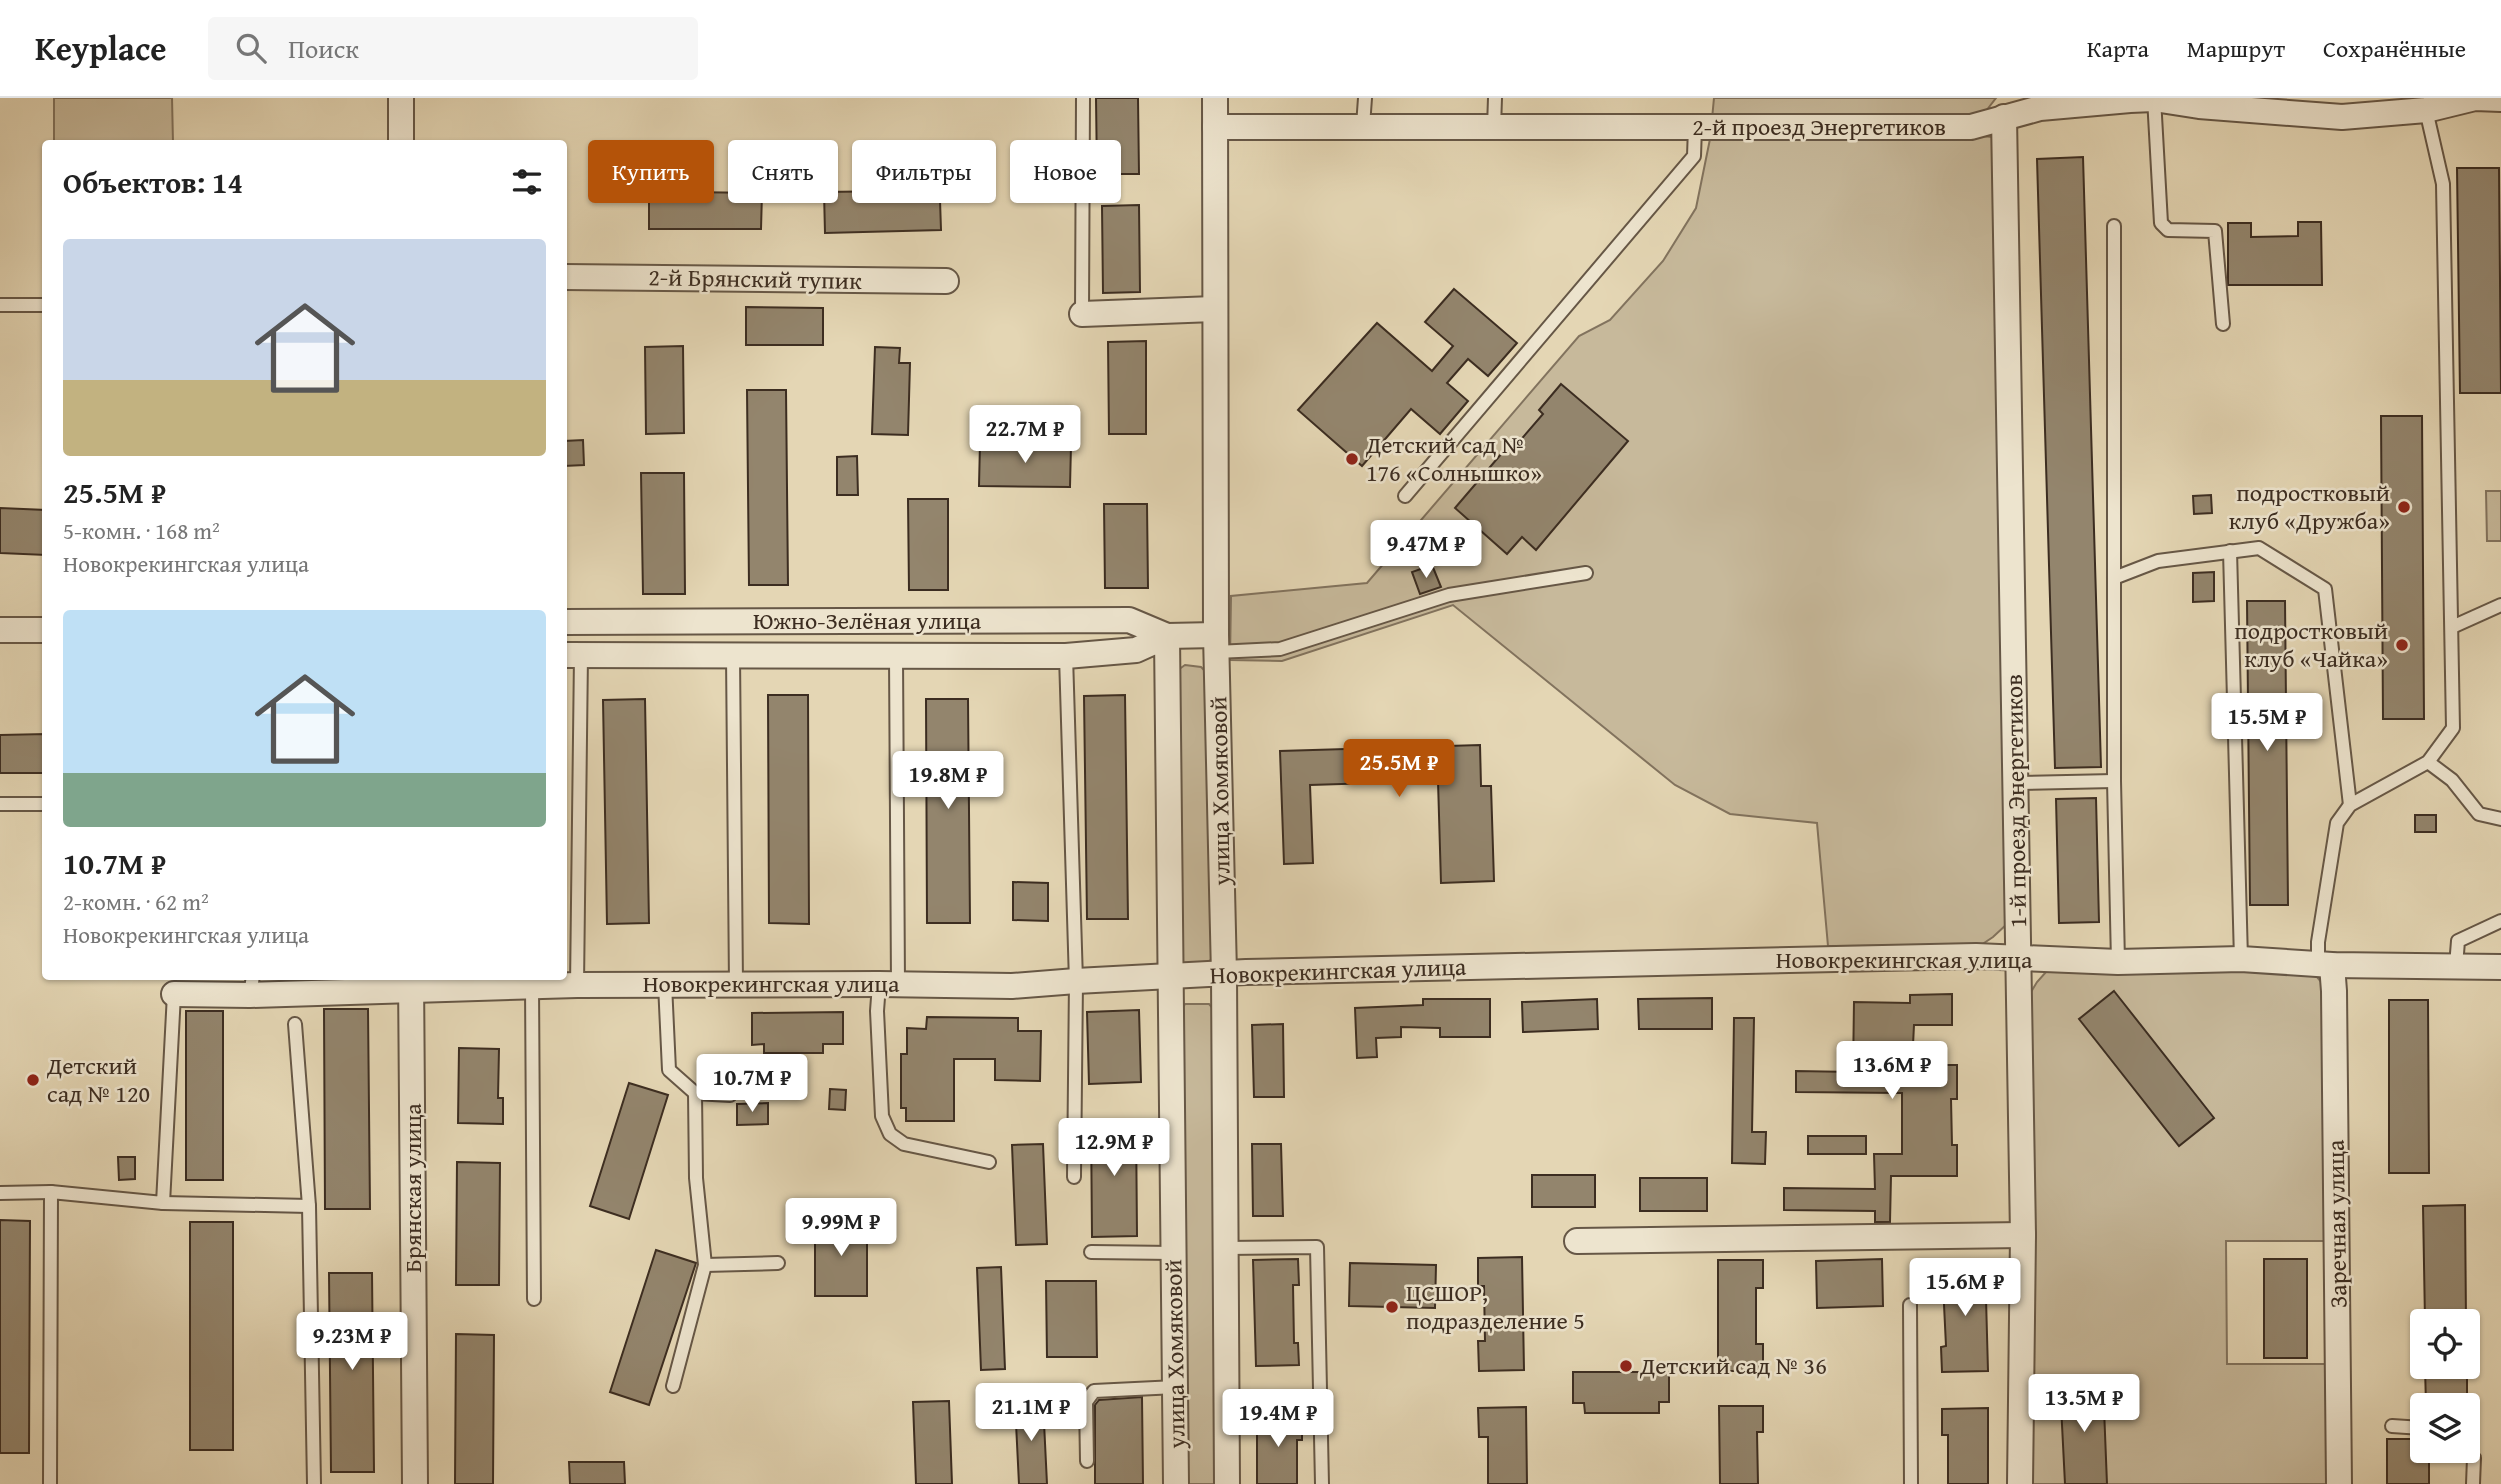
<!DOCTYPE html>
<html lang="ru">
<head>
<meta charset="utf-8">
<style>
  :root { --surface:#fff; --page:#f6f6f6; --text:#222; --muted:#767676; --line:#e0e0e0; --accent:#b45309 }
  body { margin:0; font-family:"Gentium Book Plus",serif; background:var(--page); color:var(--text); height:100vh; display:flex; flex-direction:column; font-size:26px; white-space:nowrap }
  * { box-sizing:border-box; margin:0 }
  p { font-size:23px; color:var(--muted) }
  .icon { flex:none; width:38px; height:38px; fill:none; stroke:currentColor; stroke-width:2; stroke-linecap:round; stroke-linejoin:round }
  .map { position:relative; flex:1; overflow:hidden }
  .side { position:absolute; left:42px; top:42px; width:525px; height:840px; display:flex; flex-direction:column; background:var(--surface); border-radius:7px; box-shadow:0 2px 5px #0004 }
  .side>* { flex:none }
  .top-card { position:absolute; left:588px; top:42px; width:665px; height:63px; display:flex; gap:14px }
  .controls { position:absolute; left:2410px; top:1211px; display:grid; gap:14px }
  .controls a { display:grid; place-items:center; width:70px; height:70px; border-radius:7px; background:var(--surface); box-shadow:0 2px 5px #0004; font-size:35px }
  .price { position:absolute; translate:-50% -60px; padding:0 16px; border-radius:7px; background:#fff; color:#222; font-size:23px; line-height:46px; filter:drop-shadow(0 2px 4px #0008) }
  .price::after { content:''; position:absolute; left:50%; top:42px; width:21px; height:16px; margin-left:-10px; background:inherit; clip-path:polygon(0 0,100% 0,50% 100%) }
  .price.selected { background:var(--accent); color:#fff }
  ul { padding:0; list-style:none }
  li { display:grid; align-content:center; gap:14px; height:371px; padding:0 21px }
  li span { display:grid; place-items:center; height:217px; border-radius:7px; color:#555 }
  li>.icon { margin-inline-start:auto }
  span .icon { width:126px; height:126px; fill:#fffc; stroke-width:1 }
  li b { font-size:30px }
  h2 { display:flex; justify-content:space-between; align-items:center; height:84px; padding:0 21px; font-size:30px }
  .pill { padding:0 24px; border-radius:7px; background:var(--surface); box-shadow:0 2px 5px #0004; font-size:24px; line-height:63px }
  .pill.selected { background:var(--accent); color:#fff }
  header { display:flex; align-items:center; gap:42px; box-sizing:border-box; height:98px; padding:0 35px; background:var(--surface); border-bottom:2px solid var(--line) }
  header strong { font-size:33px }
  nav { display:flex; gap:38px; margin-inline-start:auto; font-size:24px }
  .search { width:490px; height:63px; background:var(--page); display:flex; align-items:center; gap:18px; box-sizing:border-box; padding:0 24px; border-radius:7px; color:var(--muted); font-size:26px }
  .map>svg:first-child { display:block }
  .green { fill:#c7b99b; stroke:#82735e; stroke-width:2 }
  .building { fill:#93856d; stroke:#3c2d21; stroke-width:2 }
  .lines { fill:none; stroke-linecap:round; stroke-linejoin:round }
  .service-casing { stroke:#665746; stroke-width:16 }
  .minor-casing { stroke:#665746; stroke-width:28 }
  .service { stroke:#ede4ce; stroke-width:12 }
  .minor { stroke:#ede4ce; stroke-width:24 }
  .poi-dot { fill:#8f2418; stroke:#ede4ce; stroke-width:2.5 }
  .labels { text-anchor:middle; stroke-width:5; stroke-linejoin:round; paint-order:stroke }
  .street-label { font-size:24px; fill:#3c2d21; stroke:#ede4ce }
  .poi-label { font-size:24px; fill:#3c2d21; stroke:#ede4ce; text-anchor:start }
</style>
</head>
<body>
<header>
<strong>Keyplace</strong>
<div class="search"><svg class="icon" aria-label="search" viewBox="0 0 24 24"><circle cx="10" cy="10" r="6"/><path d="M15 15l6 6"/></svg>Поиск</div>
<nav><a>Карта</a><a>Маршрут</a><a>Сохранённые</a></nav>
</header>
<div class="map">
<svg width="2501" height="1386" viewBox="0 0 2501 1386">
  <rect width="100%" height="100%" fill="#e4d6b4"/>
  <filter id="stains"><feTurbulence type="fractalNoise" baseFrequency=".00286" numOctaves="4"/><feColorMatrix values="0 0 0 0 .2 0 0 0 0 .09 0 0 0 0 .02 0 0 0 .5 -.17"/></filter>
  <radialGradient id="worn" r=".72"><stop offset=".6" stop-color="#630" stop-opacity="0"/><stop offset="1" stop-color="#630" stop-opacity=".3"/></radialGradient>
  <g class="green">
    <polygon points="54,0 172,0 173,45 54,45"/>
    <polygon points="1714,0 1996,0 1986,13 1969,19 1712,21"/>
    <polygon points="1972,37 1992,39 1997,51 2008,825 1993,839 1981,847 1828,848 1817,725 1730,716 1675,687 1453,507 1282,563 1230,562 1231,498 1367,485 1579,238 1610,222 1663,163 1696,110 1710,41"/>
    <polygon points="2486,393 2501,393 2501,443 2487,443"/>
    <polygon points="1185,567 1201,569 1206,574 1214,858 1208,865 1184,867 1176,858 1178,572"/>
    <polygon points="2112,873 2306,874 2317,879 2328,892 2325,1143 2226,1143 2227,1266 2325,1266 2328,1386 2028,1386 2028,899 2037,884 2046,874"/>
    <polygon points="1185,906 1209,906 1217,915 1217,1386 1183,1386 1181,913"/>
  </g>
  <g class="building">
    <polygon points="1096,0 1138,0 1139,76 1097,76"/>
    <polygon points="2083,59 2101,669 2055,670 2037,61"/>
    <polygon points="2457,70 2499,70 2501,295 2460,295"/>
    <polygon points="649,72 685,72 685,94 762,95 761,131 649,131"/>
    <polygon points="939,72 941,132 825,135 824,94 897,93 896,73"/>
    <polygon points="1139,107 1140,194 1103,195 1102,108"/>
    <polygon points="2298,124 2321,124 2322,187 2228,187 2228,125 2251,125 2251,139 2298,138"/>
    <polygon points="1454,191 1517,245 1488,278 1468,261 1447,285 1468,303 1440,336 1411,311 1362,368 1298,312 1377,225 1432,273 1453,248 1425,224"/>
    <polygon points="746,209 823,210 823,247 746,247"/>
    <polygon points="1146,243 1146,336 1109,336 1108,244"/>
    <polygon points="683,248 684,335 646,336 645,249"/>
    <polygon points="875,249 900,250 899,265 910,265 908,337 872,336"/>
    <polygon points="1561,286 1628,343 1536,452 1522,439 1507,456 1455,410 1514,341 1518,345 1543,316 1539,312"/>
    <polygon points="747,292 786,292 788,487 749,487"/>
    <polygon points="2381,318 2422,318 2424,621 2383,621"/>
    <polygon points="583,342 584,367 564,368 564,343"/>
    <polygon points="980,345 1071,347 1070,389 979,388"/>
    <polygon points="857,358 858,397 837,397 837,359"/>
    <polygon points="641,375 684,375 685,496 643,496"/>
    <polygon points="2211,397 2212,415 2194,416 2193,398"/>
    <polygon points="908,401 948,401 948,492 909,492"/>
    <polygon points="1104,406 1147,406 1148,490 1105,490"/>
    <polygon points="0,410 46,412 46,457 0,455"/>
    <polygon points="1432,467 1441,489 1420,496 1412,474"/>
    <polygon points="2214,474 2214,503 2193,504 2193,475"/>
    <polygon points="2247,503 2285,503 2288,807 2250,807"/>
    <polygon points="768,597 808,597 809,826 769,825"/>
    <polygon points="1125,597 1128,821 1087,821 1084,598"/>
    <polygon points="645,601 649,825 607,826 603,602"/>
    <polygon points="926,601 968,601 970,825 927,825"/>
    <polygon points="46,636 46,675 0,675 0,637"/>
    <polygon points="1480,647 1481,688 1491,688 1494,783 1441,785 1438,683 1310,687 1313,765 1284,766 1280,653"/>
    <polygon points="2096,700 2099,824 2059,825 2056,701"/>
    <rect x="2415" y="717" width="21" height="17"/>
    <polygon points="1013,784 1048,785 1048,823 1013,822"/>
    <polygon points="2114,893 2214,1020 2179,1048 2079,921"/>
    <polygon points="1952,896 1952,927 1914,927 1912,967 1957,967 1957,1001 1951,1001 1952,1047 1957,1047 1957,1078 1891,1078 1890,1124 1875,1124 1875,1113 1784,1112 1784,1090 1875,1091 1874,1056 1902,1056 1902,995 1796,994 1796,973 1853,974 1854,904 1910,905 1910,897"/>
    <polygon points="1712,900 1712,931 1639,931 1638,901"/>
    <polygon points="1423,901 1490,901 1490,939 1440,939 1440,930 1401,929 1401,939 1376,940 1377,959 1357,960 1355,910 1423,907"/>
    <polygon points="1597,901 1598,931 1523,934 1522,904"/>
    <polygon points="2389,902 2428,902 2429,1075 2389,1075"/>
    <polygon points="324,911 368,911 370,1111 325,1111"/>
    <polygon points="1139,912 1141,984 1089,986 1087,914"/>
    <rect x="186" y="913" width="37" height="169"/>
    <polygon points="843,914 843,946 823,946 823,955 764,955 764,946 752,947 752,915"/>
    <polygon points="927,919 1018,920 1018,933 1041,933 1040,983 995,982 995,961 954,961 954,1023 906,1023 906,1010 901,1010 901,956 907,956 907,930 926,931"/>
    <polygon points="1734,920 1754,920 1752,1034 1766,1034 1765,1066 1732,1065"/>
    <polygon points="1283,926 1284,999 1254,999 1252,927"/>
    <polygon points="459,950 499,951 498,1000 503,1000 503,1026 458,1025"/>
    <polygon points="629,985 668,997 629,1121 590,1108"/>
    <polygon points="830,991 846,992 845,1012 829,1011"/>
    <polygon points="768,1005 768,1026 737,1027 737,1006"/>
    <polygon points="1091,1022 1136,1022 1137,1138 1092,1139"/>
    <rect x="1808" y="1038" width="58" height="18"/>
    <polygon points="1043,1046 1047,1146 1016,1147 1012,1047"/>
    <polygon points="1252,1046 1281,1046 1283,1118 1253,1118"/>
    <polygon points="118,1059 135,1059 135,1081 119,1082"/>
    <polygon points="457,1064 500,1065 499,1187 456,1187"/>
    <rect x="1532" y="1077" width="63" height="32"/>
    <rect x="1640" y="1080" width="67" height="33"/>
    <polygon points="2465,1107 2466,1223 2425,1223 2423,1108"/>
    <polygon points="0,1122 30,1123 29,1355 0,1355"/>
    <rect x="815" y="1122" width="52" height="76"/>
    <rect x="190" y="1124" width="43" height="228"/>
    <polygon points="656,1152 696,1165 649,1307 610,1294"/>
    <polygon points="1522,1159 1524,1272 1479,1273 1478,1243 1485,1243 1484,1188 1478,1188 1478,1160"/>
    <polygon points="1298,1161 1299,1187 1293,1187 1294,1245 1298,1245 1299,1267 1256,1268 1253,1162"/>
    <polygon points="1882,1161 1883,1208 1817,1210 1816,1163"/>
    <rect x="2264" y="1161" width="43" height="99"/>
    <polygon points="1718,1162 1763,1162 1763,1190 1756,1190 1756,1246 1763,1246 1763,1273 1718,1273"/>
    <polygon points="1985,1164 1988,1273 1942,1274 1941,1249 1946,1248 1942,1165"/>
    <polygon points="1350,1165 1436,1167 1435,1210 1349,1208"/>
    <polygon points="1001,1169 1005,1271 981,1272 977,1170"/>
    <polygon points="329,1175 372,1175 374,1374 331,1374"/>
    <polygon points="1046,1183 1096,1183 1097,1259 1047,1259"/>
    <polygon points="456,1236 494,1237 493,1386 455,1386"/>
    <polygon points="2425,1269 2467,1269 2467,1307 2426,1307"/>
    <polygon points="1573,1274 1669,1274 1669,1304 1659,1304 1659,1315 1585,1315 1584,1305 1573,1305"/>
    <polygon points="2103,1285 2107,1386 2065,1386 2060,1287"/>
    <polygon points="1142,1299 1143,1386 1095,1386 1095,1307 1099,1302"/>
    <polygon points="949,1303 952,1386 916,1386 913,1304"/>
    <polygon points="1043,1304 1047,1386 1019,1386 1015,1305"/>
    <polygon points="1719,1308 1763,1308 1763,1334 1757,1334 1758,1386 1720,1386"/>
    <polygon points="1526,1309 1527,1386 1488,1386 1488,1339 1479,1339 1478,1310"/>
    <polygon points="1988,1310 1988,1386 1948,1386 1948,1337 1942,1337 1942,1311"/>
    <polygon points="1257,1317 1302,1317 1302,1342 1297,1342 1297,1386 1257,1386"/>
    <polygon points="2387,1341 2422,1341 2422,1353 2429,1353 2429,1386 2387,1386"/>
    <polygon points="569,1364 624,1364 625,1386 570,1386"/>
  </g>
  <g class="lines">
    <g class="service-casing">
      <g id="service">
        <polyline points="2154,0 2161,125 2168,132 2215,133 2223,226"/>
        <polyline points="1363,28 1365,0"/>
        <polyline points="1494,29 1495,0"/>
        <polyline points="2114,128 2114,683 2118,864"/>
        <polyline points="0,207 46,207"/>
        <polyline points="1082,216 1083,0"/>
        <polyline points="1405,398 1694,58 1695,29"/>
        <polyline points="2230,453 2241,861"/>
        <polyline points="2114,480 2158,463 2259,450 2325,491 2350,707"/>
        <polyline points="2452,529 2501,507"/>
        <polyline points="1216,554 1280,551 1449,497 1586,475"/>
        <polyline points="733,557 736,886"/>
        <polyline points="896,558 898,886"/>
        <polyline points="1066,558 1076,883 1074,1079"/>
        <polyline points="2428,664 2452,682 2479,716 2501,721"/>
        <polyline points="2016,685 2114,683"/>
        <polyline points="0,706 46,706"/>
        <polyline points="2318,866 2318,844 2337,725 2350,707 2428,664 2453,630 2443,86 2426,12"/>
        <polyline points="2456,868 2458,843 2501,823"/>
        <polyline points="665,886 669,972 695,995 696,1080 705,1167 673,1288"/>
        <polyline points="879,886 877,913 882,1018 890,1036 904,1046 989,1064"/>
        <polyline points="532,887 534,1201"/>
        <polyline points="577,887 581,557"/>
        <polyline points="250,897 253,878"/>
        <polyline points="295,926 309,1108 314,1386"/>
        <polyline points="695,995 730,997"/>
        <polyline points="0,1095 51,1094"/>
        <polyline points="163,1105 309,1108"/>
        <polyline points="1226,1150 1317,1149 1322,1386"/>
        <polyline points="1091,1154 1173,1155"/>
        <polyline points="705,1167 778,1165"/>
        <polyline points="1910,1207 1911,1386"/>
        <polyline points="2392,1328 2422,1330"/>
        <polyline points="2466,1353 2474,1360 2473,1386"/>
        <polyline points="1087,1363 1086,1304 1094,1293 1176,1289"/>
        <polyline points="50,1386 51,1094 163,1105 174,896"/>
      </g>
    </g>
    <g class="minor-casing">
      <g id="minor">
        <polyline points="401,0 401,46"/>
        <polyline points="1215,0 1216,537 1224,876 1227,1386"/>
        <polyline points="2004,19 2023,1137 2020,1386"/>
        <polyline points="1215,29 1971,29 2040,10 2130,2 2154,1 2199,8 2342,19 2426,12 2475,0 2501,1"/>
        <polyline points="564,179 946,183"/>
        <polyline points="1082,216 1214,211"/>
        <polyline points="564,524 1129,522 1167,538 1216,537"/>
        <polyline points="0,532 46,532"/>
        <polyline points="564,557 1066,558 1136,552 1167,538 1176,1386"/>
        <polyline points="2332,867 2334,893 2339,1386"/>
        <polyline points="411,878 415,1386"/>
        <polyline points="174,896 250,897 577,887 879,886 1012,888 1076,883 1246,874 1976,858 2118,864 2241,861 2332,867 2501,869"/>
        <polyline points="1577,1143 2023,1137"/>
      </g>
    </g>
    <use href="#service" class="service"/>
    <use href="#minor" class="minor"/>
  </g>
  <g class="poi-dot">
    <circle cx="1352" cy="361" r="7"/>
    <circle cx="2404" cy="409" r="7"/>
    <circle cx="2402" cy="547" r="7"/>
    <circle cx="33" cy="982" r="7"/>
    <circle cx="1392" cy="1209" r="7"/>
    <circle cx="1626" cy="1268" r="7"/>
  </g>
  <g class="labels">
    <g class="street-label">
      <text x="1819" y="37">2-й проезд Энергетиков</text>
      <text transform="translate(755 181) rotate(1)" y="8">2-й Брянский тупик</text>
      <text x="867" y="531">Южно-Зелёная улица</text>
      <text transform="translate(1220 693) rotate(-91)" y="8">улица Хомяковой</text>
      <text transform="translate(2016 703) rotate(-91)" y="8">1-й проезд Энергетиков</text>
      <text x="1904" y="870">Новокрекингская улица</text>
      <text transform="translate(1338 873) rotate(-2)" y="8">Новокрекингская улица</text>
      <text x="771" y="894">Новокрекингская улица</text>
      <text transform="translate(413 1090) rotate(-90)" y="8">Брянская улица</text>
      <text transform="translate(2337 1126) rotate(-91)" y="8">Заречная улица</text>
      <text transform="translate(1175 1256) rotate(-91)" y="8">улица Хомяковой</text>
    </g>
    <g class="poi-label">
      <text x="1366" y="355">Детский сад №<tspan x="1366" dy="28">176 «Солнышко»</tspan></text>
      <text x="2390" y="403" text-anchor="end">подростковый<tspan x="2390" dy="28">клуб «Дружба»</tspan></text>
      <text x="2388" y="541" text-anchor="end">подростковый<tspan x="2388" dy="28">клуб «Чайка»</tspan></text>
      <text x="47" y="976">Детский<tspan x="47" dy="28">сад № 120</tspan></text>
      <text x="1406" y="1203">ЦСШОР,<tspan x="1406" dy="28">подразделение 5</tspan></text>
      <text x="1640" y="1276">Детский сад № 36</text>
    </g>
  </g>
  <rect width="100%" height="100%" filter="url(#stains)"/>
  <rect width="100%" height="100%" fill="url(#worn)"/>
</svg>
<div class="controls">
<a><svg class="icon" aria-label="locate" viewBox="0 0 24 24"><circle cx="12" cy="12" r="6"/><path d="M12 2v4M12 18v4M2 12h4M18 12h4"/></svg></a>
<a><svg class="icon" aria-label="layers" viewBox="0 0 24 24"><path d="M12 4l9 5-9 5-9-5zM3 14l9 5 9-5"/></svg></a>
</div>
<b class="price" style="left:1025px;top:367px">22.7M ₽</b>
<b class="price" style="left:1426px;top:482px">9.47M ₽</b>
<b class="price" style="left:2267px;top:655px">15.5M ₽</b>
<b class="price selected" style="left:1399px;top:701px">25.5M ₽</b>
<b class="price" style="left:948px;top:713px">19.8M ₽</b>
<b class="price" style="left:1892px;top:1003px">13.6M ₽</b>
<b class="price" style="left:752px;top:1016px">10.7M ₽</b>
<b class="price" style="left:1114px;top:1080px">12.9M ₽</b>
<b class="price" style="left:841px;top:1160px">9.99M ₽</b>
<b class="price" style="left:1965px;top:1220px">15.6M ₽</b>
<b class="price" style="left:352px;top:1274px">9.23M ₽</b>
<b class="price" style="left:2084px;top:1336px">13.5M ₽</b>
<b class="price" style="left:1031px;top:1345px">21.1M ₽</b>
<b class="price" style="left:1278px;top:1351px">19.4M ₽</b>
<div class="top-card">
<a class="pill selected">Купить</a>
<a class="pill">Снять</a>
<a class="pill">Фильтры</a>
<a class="pill">Новое</a>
</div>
<section class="side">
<h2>Объектов: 14<svg class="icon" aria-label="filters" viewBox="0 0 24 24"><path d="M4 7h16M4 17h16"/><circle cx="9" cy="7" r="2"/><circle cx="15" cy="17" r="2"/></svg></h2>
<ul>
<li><span style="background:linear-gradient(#c9d6e8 65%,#c2b280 0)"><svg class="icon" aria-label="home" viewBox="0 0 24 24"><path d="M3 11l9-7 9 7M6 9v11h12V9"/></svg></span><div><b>25.5M ₽</b><p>5-комн. · 168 m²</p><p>Новокрекингская улица</p></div></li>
<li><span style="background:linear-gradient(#bfe0f5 75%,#7fa58c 0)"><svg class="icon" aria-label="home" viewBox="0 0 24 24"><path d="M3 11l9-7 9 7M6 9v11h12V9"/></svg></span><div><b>10.7M ₽</b><p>2-комн. · 62 m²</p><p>Новокрекингская улица</p></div></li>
</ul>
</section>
</div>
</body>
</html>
